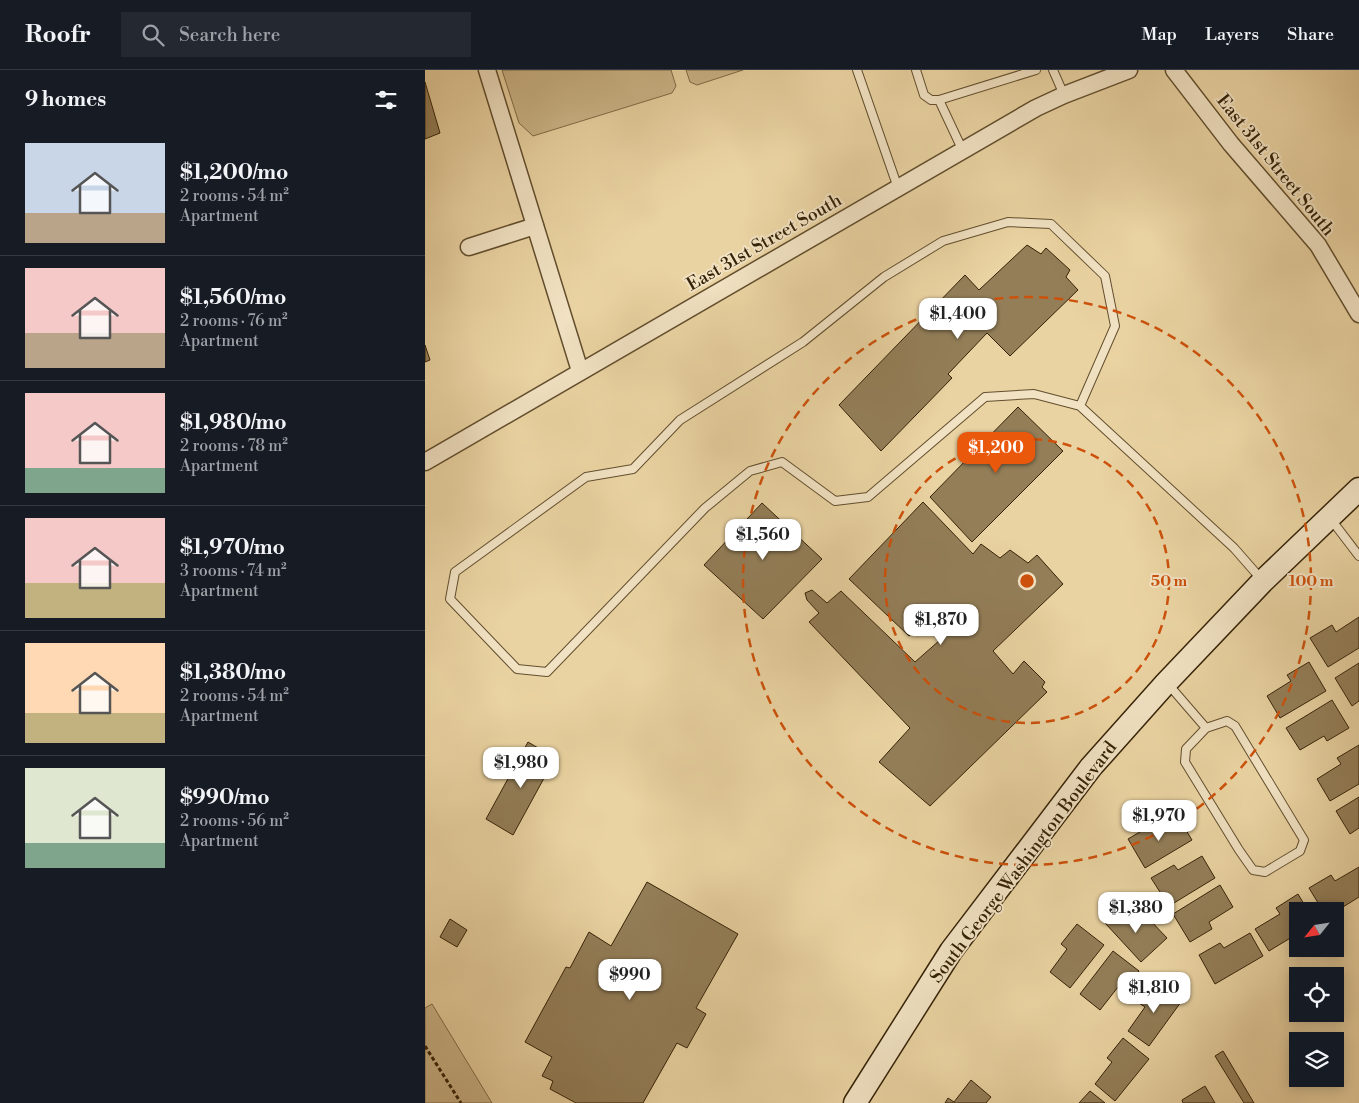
<!DOCTYPE html>
<html lang="en">
<head>
<meta charset="utf-8">
<style>
  :root { --surface:#171b24; --page:#242831; --text:#f1f3f6; --muted:#9ea1a6; --line:#363941; --accent:#ea580c }
  body { margin:0; font-family:"Libre Bodoni",serif; background:var(--page); color:var(--text); height:100vh; display:flex; flex-direction:column; font-size:19px; white-space:nowrap }
  * { box-sizing:border-box; margin:0 }
  p { font-size:16px; color:var(--muted) }
  .icon { flex:none; width:28px; height:28px; fill:none; stroke:currentColor; stroke-width:2; stroke-linecap:round; stroke-linejoin:round }
  .map { position:relative; flex:1; overflow:hidden }
  .sheet { display:flex; flex-direction:column; background:var(--surface); width:425px }
  .sheet>* { flex:none }
  .needle { width:32px; rotate:240deg }
  .tools { position:absolute; left:864px; top:832px; display:grid; gap:10px }
  .tools a { display:grid; place-items:center; width:55px; height:55px; border-radius:0px; background:var(--surface); box-shadow:0 2px 12px #0003; font-size:25px }
  .price { position:absolute; translate:-50% -42px; padding:0 11px; border-radius:10px; background:#fff; color:#222; font-size:16px; line-height:32px; filter:drop-shadow(0 1px 2px #0008) }
  .price::after { content:''; position:absolute; left:50%; top:30px; width:15px; height:11px; margin-left:-8px; background:inherit; clip-path:polygon(0 0,100% 0,50% 100%) }
  .price.on { background:var(--accent); color:#fff }
  ul { padding:0; list-style:none }
  li { display:flex; align-items:center; gap:15px; height:125px; padding:0 25px }
  li+li { border-top:1px solid var(--line) }
  li span { display:grid; place-items:center; flex:none; width:140px; height:100px; border-radius:0px; color:#555 }
  li>.icon { margin-inline-start:auto }
  span .icon { width:60px; height:60px; fill:#fffc; stroke-width:1 }
  li b { font-size:21px }
  h2 { display:flex; justify-content:space-between; align-items:center; height:60px; padding:0 25px; font-size:21px }
  header { display:flex; align-items:center; gap:30px; box-sizing:border-box; height:70px; padding:0 25px; background:var(--surface); border-bottom:1px solid var(--line) }
  header strong { font-size:24px }
  nav { display:flex; gap:28px; margin-inline-start:auto; font-size:18px }
  .search { width:350px; height:45px; background:var(--page); display:flex; align-items:center; gap:12px; box-sizing:border-box; padding:0 18px; border-radius:0px; color:var(--muted); font-size:19px }
  main { display:flex; flex:1; min-height:0 }
  .map>svg:first-child { display:block }
  .green { fill:#cbb588; stroke:#806c48 }
  .building { fill:#937e58; stroke:#352207 }
  .lines { fill:none; stroke-linecap:round; stroke-linejoin:round }
  .lane-casing { stroke:#624e2e; stroke-width:10 }
  .street-casing { stroke:#624e2e; stroke-width:19 }
  .secondary-casing { stroke:#352207; stroke-width:25 }
  .path { stroke:#352207; stroke-width:3; stroke-dasharray:4 2.5; stroke-linecap:butt }
  .lane { stroke:#f1e2c3; stroke-width:8 }
  .street { stroke:#f1e2c3; stroke-width:16 }
  .secondary { stroke:#f1e2c3; stroke-width:22 }
  .ring { fill:none; stroke:#cd510b; stroke-width:2.5; stroke-dasharray:9 6 }
  .labels { text-anchor:middle; stroke-width:4; stroke-linejoin:round; paint-order:stroke }
  .street-label { font-size:18px; fill:#352207; stroke:#f1e2c3 }
  .centre { fill:#cd510b; stroke:#f1e2c3; stroke-width:2.5 }
  .ring-label { font-size:15px; text-anchor:middle; font-weight:bold; fill:#cd510b; stroke:#f1e2c3; stroke-width:4; stroke-linejoin:round; paint-order:stroke }
</style>
</head>
<body>
<header>
<strong>Roofr</strong>
<div class="search"><svg class="icon" aria-label="search" viewBox="0 0 24 24"><circle cx="10" cy="10" r="6"/><path d="M15 15l6 6"/></svg>Search here</div>
<nav><a>Map</a><a>Layers</a><a>Share</a></nav>
</header>
<main>
<section class="sheet">
<h2>9 homes<svg class="icon" aria-label="filters" viewBox="0 0 24 24"><path d="M4 7h16M4 17h16"/><circle cx="9" cy="7" r="2"/><circle cx="15" cy="17" r="2"/></svg></h2>
<ul>
<li><span style="background:linear-gradient(#c9d6e8 70%,#b9a48a 0)"><svg class="icon" aria-label="home" viewBox="0 0 24 24"><path d="M3 11l9-7 9 7M6 9v11h12V9"/></svg></span><div><b>$1,200/mo</b><p>2 rooms · 54 m²</p><p>Apartment</p></div></li>
<li><span style="background:linear-gradient(#f6c9c9 65%,#b9a48a 0)"><svg class="icon" aria-label="home" viewBox="0 0 24 24"><path d="M3 11l9-7 9 7M6 9v11h12V9"/></svg></span><div><b>$1,560/mo</b><p>2 rooms · 76 m²</p><p>Apartment</p></div></li>
<li><span style="background:linear-gradient(#f6c9c9 75%,#7fa58c 0)"><svg class="icon" aria-label="home" viewBox="0 0 24 24"><path d="M3 11l9-7 9 7M6 9v11h12V9"/></svg></span><div><b>$1,980/mo</b><p>2 rooms · 78 m²</p><p>Apartment</p></div></li>
<li><span style="background:linear-gradient(#f6c9c9 65%,#c2b280 0)"><svg class="icon" aria-label="home" viewBox="0 0 24 24"><path d="M3 11l9-7 9 7M6 9v11h12V9"/></svg></span><div><b>$1,970/mo</b><p>3 rooms · 74 m²</p><p>Apartment</p></div></li>
<li><span style="background:linear-gradient(#ffd9b3 70%,#c2b280 0)"><svg class="icon" aria-label="home" viewBox="0 0 24 24"><path d="M3 11l9-7 9 7M6 9v11h12V9"/></svg></span><div><b>$1,380/mo</b><p>2 rooms · 54 m²</p><p>Apartment</p></div></li>
<li><span style="background:linear-gradient(#dfe7d0 75%,#7fa58c 0)"><svg class="icon" aria-label="home" viewBox="0 0 24 24"><path d="M3 11l9-7 9 7M6 9v11h12V9"/></svg></span><div><b>$990/mo</b><p>2 rooms · 56 m²</p><p>Apartment</p></div></li>
</ul>
</section>
<div class="map">
<svg width="934" height="1033" viewBox="0 0 934 1033">
  <rect width="100%" height="100%" fill="#ead3a2"/>
  <filter id="stains"><feTurbulence type="fractalNoise" baseFrequency=".004" numOctaves="4"/><feColorMatrix values="0 0 0 0 .2 0 0 0 0 .09 0 0 0 0 .02 0 0 0 .5 -.17"/></filter>
  <radialGradient id="worn" r=".72"><stop offset=".6" stop-color="#630" stop-opacity="0"/><stop offset="1" stop-color="#630" stop-opacity=".3"/></radialGradient>
  <g class="green">
    <polygon points="77,0 246,0 251,16 247,23 108,66 94,53"/>
    <polygon points="261,0 318,0 272,15 265,12"/>
    <polygon points="7,934 67,1033 0,1033 0,938"/>
  </g>
  <g class="building">
    <polygon points="0,12 15,63 0,69"/>
    <polygon points="602,175 616,184 621,178 645,200 641,207 653,220 585,286 562,263 523,304 527,308 456,381 414,335 540,205 554,220"/>
    <polygon points="0,275 5,290 0,292"/>
    <polygon points="593,337 638,381 547,472 505,427"/>
    <polygon points="498,432 548,484 556,474 575,488 585,480 603,493 612,485 638,514 568,581 588,604 599,591 620,612 617,617 622,622 505,736 454,692 485,658 384,552 394,543 382,530 380,523 387,520 402,533 416,521 490,592 515,570 502,556 499,563 491,560 484,566 424,509"/>
    <polygon points="337,433 397,489 338,549 279,495"/>
    <polygon points="934,547 934,578 903,597 885,568 907,555 911,562"/>
    <polygon points="884,592 901,621 855,648 842,626 866,611 862,605"/>
    <polygon points="934,593 934,631 927,636 910,608"/>
    <polygon points="907,630 924,658 902,671 899,666 875,680 861,658"/>
    <polygon points="103,672 130,688 88,765 61,749"/>
    <polygon points="934,675 934,714 905,731 892,709 916,694 912,688"/>
    <polygon points="934,727 934,758 925,764 911,741"/>
    <polygon points="753,747 767,770 720,798 703,769 725,756 729,762"/>
    <polygon points="777,786 790,808 744,836 726,808 749,795 753,800"/>
    <polygon points="934,797 934,827 910,842 898,841 884,818 906,805 910,811"/>
    <polygon points="222,812 313,864 271,938 281,944 262,978 252,973 218,1033 151,1033 125,1019 128,1011 117,1006 127,987 100,972 141,897 145,898 164,862 186,876"/>
    <polygon points="795,815 808,837 784,852 787,859 765,872 748,844"/>
    <polygon points="873,824 883,841 872,841 872,864 844,881 830,859 855,844 851,838"/>
    <polygon points="697,837 715,856 723,848 742,868 716,892 680,853"/>
    <polygon points="25,849 42,860 32,877 15,867"/>
    <polygon points="652,854 679,875 645,918 625,902 642,879 636,874"/>
    <polygon points="825,863 838,886 790,914 774,885 795,873 799,878"/>
    <polygon points="688,881 714,901 699,921 693,917 675,940 655,924"/>
    <polygon points="729,912 756,932 724,976 703,961 720,937 714,933"/>
    <polygon points="698,968 724,989 690,1031 670,1014 687,992 682,988"/>
    <polygon points="798,981 829,1033 819,1033 790,986"/>
    <polygon points="546,1010 566,1027 561,1033 520,1033 523,1028 529,1032"/>
    <polygon points="780,1016 790,1033 758,1033 757,1030"/>
    <polygon points="665,1021 680,1033 654,1033"/>
  </g>
  <g class="lines">
    <g class="lane-casing">
      <g id="lane">
        <polyline points="432,0 473,118"/>
        <polyline points="491,0 499,25 506,30 514,30 538,81"/>
        <polyline points="628,0 639,25"/>
        <polyline points="514,30 611,0"/>
        <polyline points="655,336 690,256 680,206 626,154 583,152 518,171 459,207 378,272 255,350 208,399 161,407 30,502 25,529 92,599 122,602 280,438 325,401 357,392 410,431 443,427 560,327 609,324 655,336 809,478 837,510"/>
        <polyline points="905,448 934,486"/>
        <polyline points="743,614 781,658 761,679 760,692 814,780 828,800 840,802 875,781 879,770 810,656 802,651 781,658"/>
      </g>
    </g>
    <g class="street-casing">
      <g id="street">
        <polyline points="62,0 155,301"/>
        <polyline points="749,0 806,74 893,175 934,244"/>
        <polyline points="44,177 110,156"/>
        <polyline points="0,392 611,38 639,25 704,0"/>
      </g>
    </g>
    <g class="secondary-casing">
      <polyline id="secondary" points="430,1033 526,881 666,697 741,613 838,511 934,419"/>
    </g>
    <polyline class="path" points="0,976 36,1033"/>
    <use href="#lane" class="lane"/>
    <use href="#street" class="street"/>
    <use href="#secondary" class="secondary"/>
  </g>
  <g class="ring">
    <circle cx="602" cy="511" r="142"/>
    <circle cx="602" cy="511" r="284"/>
  </g>
  <g class="labels">
    <g class="street-label">
      <text transform="translate(851 95) rotate(51)" y="6">East 31st Street South</text>
      <text transform="translate(339 172) rotate(-30)" y="6">East 31st Street South</text>
      <text transform="translate(598 792) rotate(-53)" y="6">South George Washington Boulevard</text>
    </g>
  </g>
  <circle cx="602" cy="511" r="8" class="centre"/>
  <g class="ring-label">
    <text x="744" y="516">50 m</text>
    <text x="886" y="516">100 m</text>
  </g>
  <rect width="100%" height="100%" filter="url(#stains)"/>
  <rect width="100%" height="100%" fill="url(#worn)"/>
</svg>
<div class="tools">
<a><svg class="needle" viewBox="-14 -14 28 28"><path d="M0-13l5 13h-10z" fill="#e53935"/><path d="M0 13l5-13h-10z" fill="#9ea1a6"/></svg></a>
<a><svg class="icon" aria-label="locate" viewBox="0 0 24 24"><circle cx="12" cy="12" r="6"/><path d="M12 2v4M12 18v4M2 12h4M18 12h4"/></svg></a>
<a><svg class="icon" aria-label="layers" viewBox="0 0 24 24"><path d="M12 4l9 5-9 5-9-5zM3 14l9 5 9-5"/></svg></a>
</div>
<b class="price" style="left:533px;top:270px">$1,400</b>
<b class="price on" style="left:571px;top:404px">$1,200</b>
<b class="price" style="left:338px;top:491px">$1,560</b>
<b class="price" style="left:516px;top:576px">$1,870</b>
<b class="price" style="left:96px;top:719px">$1,980</b>
<b class="price" style="left:734px;top:772px">$1,970</b>
<b class="price" style="left:711px;top:864px">$1,380</b>
<b class="price" style="left:205px;top:931px">$990</b>
<b class="price" style="left:729px;top:944px">$1,810</b>
</div>
</main>
</body>
</html>
